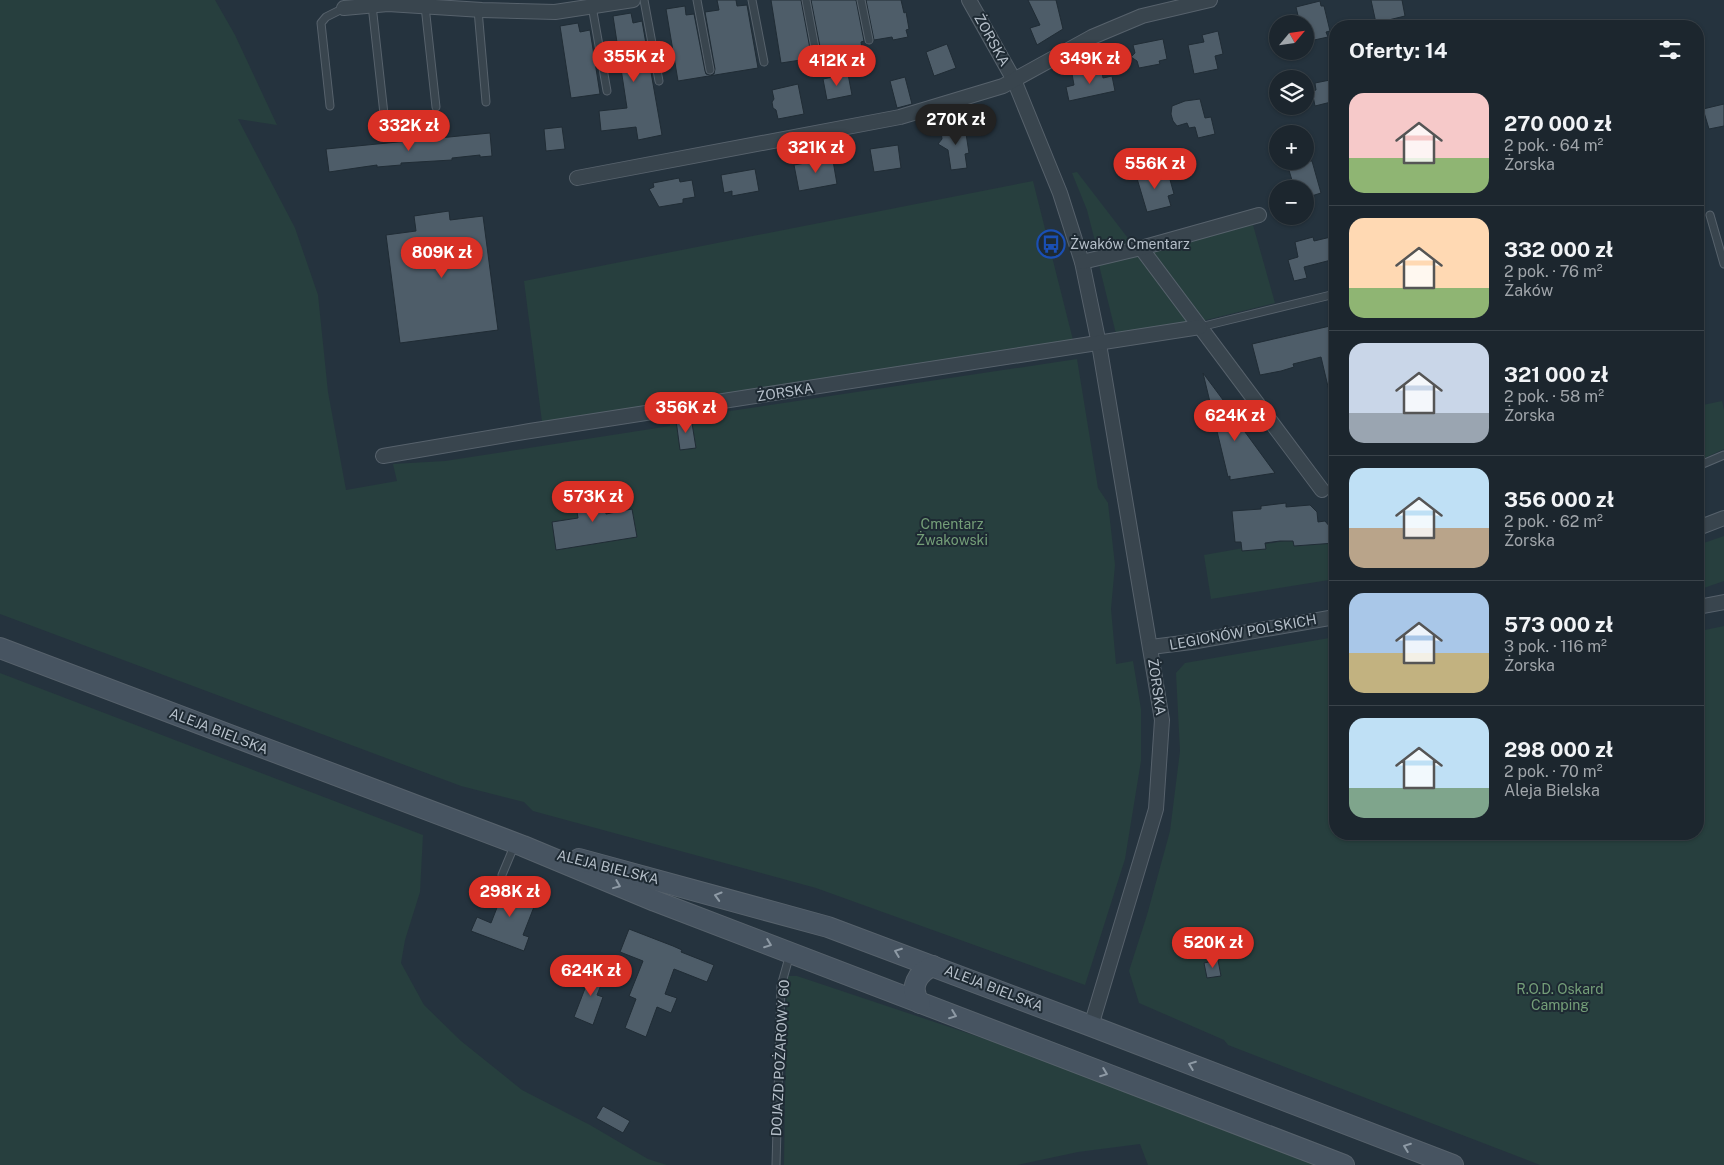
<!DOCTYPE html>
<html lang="pl">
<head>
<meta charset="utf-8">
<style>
  :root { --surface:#1c262e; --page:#29323a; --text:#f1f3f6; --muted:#a0a5aa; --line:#3a434a; --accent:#d93025 }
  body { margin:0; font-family:"Public Sans",sans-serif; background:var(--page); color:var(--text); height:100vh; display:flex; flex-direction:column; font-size:19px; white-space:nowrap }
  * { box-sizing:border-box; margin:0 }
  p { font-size:16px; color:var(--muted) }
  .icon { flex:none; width:28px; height:28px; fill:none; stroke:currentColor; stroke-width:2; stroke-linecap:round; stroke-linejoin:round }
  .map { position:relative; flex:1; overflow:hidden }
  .side { position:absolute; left:1329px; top:20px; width:375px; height:820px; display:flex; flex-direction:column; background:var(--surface); border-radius:20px; box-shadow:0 1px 4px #0004,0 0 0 1px var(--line) }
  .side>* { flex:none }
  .needle { width:32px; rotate:61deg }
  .buttons { position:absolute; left:1269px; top:15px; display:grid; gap:10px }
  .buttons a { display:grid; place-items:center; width:45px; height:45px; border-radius:50%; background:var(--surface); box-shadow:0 1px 4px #0004,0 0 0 1px var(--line); font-size:25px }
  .price { position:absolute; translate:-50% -42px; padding:0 11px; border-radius:18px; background:var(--accent); color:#fff; font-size:16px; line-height:32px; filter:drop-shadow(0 1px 2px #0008) }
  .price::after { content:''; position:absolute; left:50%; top:30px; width:15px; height:11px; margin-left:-8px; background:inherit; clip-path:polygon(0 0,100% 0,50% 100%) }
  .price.current { background:#222; color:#fff }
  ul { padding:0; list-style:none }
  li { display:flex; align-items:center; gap:15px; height:125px; padding:0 20px }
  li+li { border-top:1px solid var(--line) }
  li span { display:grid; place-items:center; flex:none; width:140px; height:100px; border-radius:15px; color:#555 }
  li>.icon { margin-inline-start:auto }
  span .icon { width:60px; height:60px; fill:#fffc; stroke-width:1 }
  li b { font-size:21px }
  h2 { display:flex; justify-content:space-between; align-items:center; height:60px; padding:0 20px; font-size:21px }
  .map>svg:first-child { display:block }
  .green { fill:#273f3e }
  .building { fill:#4e5d69; stroke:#202c35 }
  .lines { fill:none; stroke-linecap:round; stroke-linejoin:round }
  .lane-casing { stroke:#57626c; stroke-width:9 }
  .street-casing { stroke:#57626c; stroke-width:16 }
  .secondary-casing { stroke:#57626c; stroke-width:22 }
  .lane { stroke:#39454e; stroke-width:7 }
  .street { stroke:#39454e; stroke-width:14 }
  .secondary { stroke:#475461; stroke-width:20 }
  .oneway { stroke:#8e9aa5 }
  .labels { text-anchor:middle; stroke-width:4; stroke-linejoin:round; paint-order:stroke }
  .street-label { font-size:14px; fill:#b5bfc9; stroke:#1e2a33 }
  .poi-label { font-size:14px; fill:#b5bfc9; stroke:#1e2a33; text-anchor:start }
  .park-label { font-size:14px; fill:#749e78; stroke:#1e2a33 }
</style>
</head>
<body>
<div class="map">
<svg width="1724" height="1165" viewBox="0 0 1724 1165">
  <rect width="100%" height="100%" fill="#25333e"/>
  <g class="green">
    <polygon points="0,0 215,0 235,35 277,125 238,119 295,228 318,295 328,392 346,490 397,481 393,464 445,461 670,426 670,420 1077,359 1098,488 1108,503 1115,565 1111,609 1116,664 1133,661 1141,709 1141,761 1125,859 1085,985 816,888 533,811 524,802 461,786 0,614"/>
    <polygon points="1077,172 1134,246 1098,253 1087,210 1072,173"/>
    <polygon points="1033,181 1073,340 542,422 524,281"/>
    <polygon points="1253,225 1275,303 1202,321 1151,251"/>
    <polygon points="1139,253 1192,324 1117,338 1098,261"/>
    <polygon points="1722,401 1724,410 1724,449 1698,461 1698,406"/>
    <polygon points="1335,532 1335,579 1211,599 1204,555"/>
    <polygon points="1724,536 1724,581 1698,590 1698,545"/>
    <polygon points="1698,625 1700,631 1724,626 1724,1165 1540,1165 1228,1045 1224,1040 1139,1003 1129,971 1147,915 1170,831 1180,751 1176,673 1185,663 1335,637 1335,834 1698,834"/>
    <polygon points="0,673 423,835 420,892 405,940 401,963 424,1005 461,1041 522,1090 590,1125 648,1159 667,1165 0,1165"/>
    <polygon points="787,976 797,976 1090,1074 1324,1165 1148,1165 1140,1144 1078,1152 1017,1165 784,1165"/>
  </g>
  <g class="building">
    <polygon points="717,0 736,0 737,6 747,5 758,68 678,81 666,9 685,6 686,15 694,14 705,71 706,74 710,75 714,74 715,69 705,12 719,10"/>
    <polygon points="771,0 801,0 811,54 814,58 781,63"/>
    <polygon points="811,0 856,0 864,41 861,42 862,49 819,57 821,52"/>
    <polygon points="866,0 901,0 904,13 906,12 909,29 906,30 908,37 893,40 892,37 874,40"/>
    <polygon points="1028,0 1056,0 1063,29 1037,45 1030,28 1040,25"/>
    <polygon points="1371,0 1402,0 1405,16 1376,23"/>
    <polygon points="1320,1 1321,6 1324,6 1330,31 1326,32 1328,37 1305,42 1305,24 1300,24 1296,7"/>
    <polygon points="631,13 633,23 642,21 662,135 638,140 636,127 601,131 599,111 627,108 613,16"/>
    <polygon points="578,23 580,32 590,30 600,94 571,98 560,26"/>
    <polygon points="1218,31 1223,54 1215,56 1218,69 1194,74 1188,45 1204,42 1202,35"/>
    <polygon points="1163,39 1167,59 1159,61 1160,64 1139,68 1137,61 1131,57 1135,53 1133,45"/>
    <polygon points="947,44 956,68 934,76 926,52"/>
    <polygon points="1101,68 1103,78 1112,76 1115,91 1069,101 1066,87 1074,85 1072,74"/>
    <polygon points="848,74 852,95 827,100 823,79"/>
    <polygon points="905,77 912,104 897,108 890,81"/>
    <polygon points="1335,79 1335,101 1315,106 1312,91 1316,90 1315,83"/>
    <polygon points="798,84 804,114 778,119 776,110 773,108 772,102 774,99 772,90"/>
    <polygon points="1200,99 1205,118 1211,117 1215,134 1198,138 1195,127 1189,128 1187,123 1177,126 1173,121 1171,114 1172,106 1185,101"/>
    <polygon points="1724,104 1724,126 1709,129 1703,109"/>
    <polygon points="955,124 959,128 965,127 969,153 965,154 967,168 951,170 948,150 938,144 942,139 941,131 951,129"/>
    <polygon points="562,127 565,149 546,151 544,129"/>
    <polygon points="490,133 492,156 480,157 480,155 452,158 452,160 401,163 401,165 377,167 377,165 363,167 329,172 326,149"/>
    <polygon points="898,145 901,168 874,172 870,149"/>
    <polygon points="832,155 837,184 799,191 794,165 817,161 816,158"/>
    <polygon points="1292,161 1312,161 1321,193 1305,198 1305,189 1302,189 1301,185 1294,187 1288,167"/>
    <polygon points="1161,168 1164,178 1169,176 1174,194 1168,196 1171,206 1147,212 1136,175"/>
    <polygon points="755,169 759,191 732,196 732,191 724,193 721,175"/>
    <polygon points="679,178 680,182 692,180 695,197 683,199 683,203 659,207 649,189 654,187 653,183"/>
    <polygon points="449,211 450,220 483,216 498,330 400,343 386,235 416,231 414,216"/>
    <polygon points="1335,236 1335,259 1304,267 1307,278 1294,281 1288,260 1298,257 1295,242 1313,237 1314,241"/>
    <polygon points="1330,326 1330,329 1335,327 1335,395 1330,395 1321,357 1293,364 1294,367 1281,371 1260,375 1252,344"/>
    <polygon points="1203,373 1229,408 1237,429 1244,428 1245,432 1275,473 1230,480 1230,476 1228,477"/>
    <polygon points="691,417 696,448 680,450 676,420"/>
    <polygon points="602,487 606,514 632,509 637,537 556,550 552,522 578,518 574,492"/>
    <polygon points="1286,503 1286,507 1310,505 1317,512 1318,522 1325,521 1335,533 1335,543 1294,546 1293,541 1280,541 1265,543 1266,549 1242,551 1241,542 1235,542 1232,511 1261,509 1261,506"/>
    <polygon points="507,882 539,894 523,935 529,937 524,951 471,931 477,917 491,923"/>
    <polygon points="629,929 673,946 682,950 681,952 714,965 707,982 674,969 665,994 677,998 671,1013 657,1007 646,1037 625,1028 636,999 629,996 643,961 620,952"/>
    <polygon points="1218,960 1221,976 1207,978 1204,963"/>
    <polygon points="594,965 607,970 597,995 603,997 593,1025 574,1017"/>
    <polygon points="603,1106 630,1121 623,1133 596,1118"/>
  </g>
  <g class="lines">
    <g class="lane-casing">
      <g id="lane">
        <polyline points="644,0 659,81"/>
        <polyline points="697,0 710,70"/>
        <polyline points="752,0 764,62"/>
        <polyline points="806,0 816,53"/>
        <polyline points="861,0 869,40"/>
        <polyline points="372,5 384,114"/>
        <polyline points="425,6 436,107"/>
        <polyline points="592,6 607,91"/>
        <polyline points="478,10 486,102"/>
        <polyline points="330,106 321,23 326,17 344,8"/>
        <polyline points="1710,215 1724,264"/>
        <polyline points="1200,327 1335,294"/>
        <polyline points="1698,466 1724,455"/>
        <polyline points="502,875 515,844"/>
        <polyline points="776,1165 781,986 790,954"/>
      </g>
    </g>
    <g class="street-casing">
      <g id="street">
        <polyline points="969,0 1014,80 1060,193 1082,262 1099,344 1162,720 1156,809 1091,1026"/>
        <polyline points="344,8 388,4 482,10 555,12 633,0"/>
        <polyline points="577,178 900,117 1003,86 1092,37 1142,16 1210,0"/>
        <polyline points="1141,248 1322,490"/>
        <polyline points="1082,262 1141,248 1259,215"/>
        <polyline points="383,456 530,431 1200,327"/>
        <polyline points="1698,528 1724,518"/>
        <polyline points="1698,607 1724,602"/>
        <polyline points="1151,647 1191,642 1335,617"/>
      </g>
    </g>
    <g class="secondary-casing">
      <g id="secondary">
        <polyline points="0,648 523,846 655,901 1344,1165"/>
        <polyline points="579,859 828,927 1091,1026 1453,1165"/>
        <path d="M920,1003C908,988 918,972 933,966"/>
      </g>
    </g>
    <use href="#lane" class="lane"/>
    <use href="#street" class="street"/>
    <use href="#secondary" class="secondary"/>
  </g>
  <defs><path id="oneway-chevron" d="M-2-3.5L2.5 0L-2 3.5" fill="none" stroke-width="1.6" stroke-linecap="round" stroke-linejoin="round" transform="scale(1.25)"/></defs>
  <g class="oneway">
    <use href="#oneway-chevron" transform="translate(617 885) rotate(22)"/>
    <use href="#oneway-chevron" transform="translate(718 896) rotate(-164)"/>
    <use href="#oneway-chevron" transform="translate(768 944) rotate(21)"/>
    <use href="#oneway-chevron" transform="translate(898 952) rotate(-159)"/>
    <use href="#oneway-chevron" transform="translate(953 1015) rotate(21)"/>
    <use href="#oneway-chevron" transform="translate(1192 1065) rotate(-159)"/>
    <use href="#oneway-chevron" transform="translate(1104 1073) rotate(21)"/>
    <use href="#oneway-chevron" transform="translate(1407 1147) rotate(-159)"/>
  </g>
  <defs>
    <g id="bus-ring" transform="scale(1.4375)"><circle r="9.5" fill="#1e2a33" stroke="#1a4fb4" stroke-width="1.5"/><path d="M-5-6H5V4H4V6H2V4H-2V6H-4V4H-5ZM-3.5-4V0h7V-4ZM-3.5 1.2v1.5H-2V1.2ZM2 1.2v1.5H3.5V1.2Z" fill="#1a4fb4"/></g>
  </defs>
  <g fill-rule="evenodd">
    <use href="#bus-ring" x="1051" y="244"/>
  </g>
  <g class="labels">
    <g class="street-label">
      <text transform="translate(992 40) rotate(61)" y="5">ŻORSKA</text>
      <text transform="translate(785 392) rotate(-9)" y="5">ŻORSKA</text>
      <text transform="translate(1243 632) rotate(-10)" y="5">LEGIONÓW POLSKICH</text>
      <text transform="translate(1157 687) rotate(82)" y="5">ŻORSKA</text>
      <text transform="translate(219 731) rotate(21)" y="5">ALEJA BIELSKA</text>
      <text transform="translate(608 867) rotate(14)" y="5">ALEJA BIELSKA</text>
      <text transform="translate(994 988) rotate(21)" y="5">ALEJA BIELSKA</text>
      <text transform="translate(780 1058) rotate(-87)" y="5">DOJAZD POŻAROWY 60</text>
    </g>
    <g class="poi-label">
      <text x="1070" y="249">Żwaków Cmentarz</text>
    </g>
    <g class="park-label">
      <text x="952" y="529">Cmentarz<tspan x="952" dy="16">Żwakowski</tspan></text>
      <text x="1560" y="994">R.O.D. Oskard<tspan x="1560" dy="16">Camping</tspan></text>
    </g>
  </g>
</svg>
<div class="buttons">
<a><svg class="needle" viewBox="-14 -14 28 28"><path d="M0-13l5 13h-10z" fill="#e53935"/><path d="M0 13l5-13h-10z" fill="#a0a5aa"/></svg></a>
<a><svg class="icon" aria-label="layers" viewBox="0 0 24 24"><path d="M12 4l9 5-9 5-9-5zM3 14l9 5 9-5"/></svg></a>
<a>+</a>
<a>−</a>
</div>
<b class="price" style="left:634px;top:83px">355K zł</b>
<b class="price" style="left:1090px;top:85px">349K zł</b>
<b class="price" style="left:837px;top:87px">412K zł</b>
<b class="price current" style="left:956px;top:146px">270K zł</b>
<b class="price" style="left:409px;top:152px">332K zł</b>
<b class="price" style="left:816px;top:174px">321K zł</b>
<b class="price" style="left:1155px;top:190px">556K zł</b>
<b class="price" style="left:442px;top:279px">809K zł</b>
<b class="price" style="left:686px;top:434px">356K zł</b>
<b class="price" style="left:1235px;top:442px">624K zł</b>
<b class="price" style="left:593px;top:523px">573K zł</b>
<b class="price" style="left:510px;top:918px">298K zł</b>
<b class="price" style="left:1213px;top:969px">520K zł</b>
<b class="price" style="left:591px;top:997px">624K zł</b>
<section class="side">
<h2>Oferty: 14<svg class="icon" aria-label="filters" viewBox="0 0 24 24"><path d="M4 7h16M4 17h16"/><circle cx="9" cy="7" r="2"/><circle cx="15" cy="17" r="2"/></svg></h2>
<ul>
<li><span style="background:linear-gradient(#f6c9c9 65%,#8fb573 0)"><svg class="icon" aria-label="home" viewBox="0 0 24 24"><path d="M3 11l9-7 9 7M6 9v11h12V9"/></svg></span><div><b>270 000 zł</b><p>2 pok. · 64 m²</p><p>Żorska</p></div></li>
<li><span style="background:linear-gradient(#ffd9b3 70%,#8fb573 0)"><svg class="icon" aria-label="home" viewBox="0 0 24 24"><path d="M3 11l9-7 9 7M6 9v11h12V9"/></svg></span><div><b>332 000 zł</b><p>2 pok. · 76 m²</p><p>Żaków</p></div></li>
<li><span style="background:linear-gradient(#c9d6e8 70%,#9aa5b1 0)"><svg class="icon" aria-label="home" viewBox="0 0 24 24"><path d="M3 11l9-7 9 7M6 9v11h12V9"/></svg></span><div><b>321 000 zł</b><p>2 pok. · 58 m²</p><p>Żorska</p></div></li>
<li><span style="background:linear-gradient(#bfe0f5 60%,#b9a48a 0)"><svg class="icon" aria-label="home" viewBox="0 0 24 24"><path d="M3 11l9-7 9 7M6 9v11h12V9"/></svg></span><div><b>356 000 zł</b><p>2 pok. · 62 m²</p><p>Żorska</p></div></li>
<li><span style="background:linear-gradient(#a9c7e8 60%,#c2b280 0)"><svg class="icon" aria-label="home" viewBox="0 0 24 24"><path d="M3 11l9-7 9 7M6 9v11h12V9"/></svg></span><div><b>573 000 zł</b><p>3 pok. · 116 m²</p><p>Żorska</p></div></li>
<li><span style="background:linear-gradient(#bfe0f5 70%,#7fa58c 0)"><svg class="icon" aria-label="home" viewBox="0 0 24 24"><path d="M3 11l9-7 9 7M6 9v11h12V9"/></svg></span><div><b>298 000 zł</b><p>2 pok. · 70 m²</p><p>Aleja Bielska</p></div></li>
</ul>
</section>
</div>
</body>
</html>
